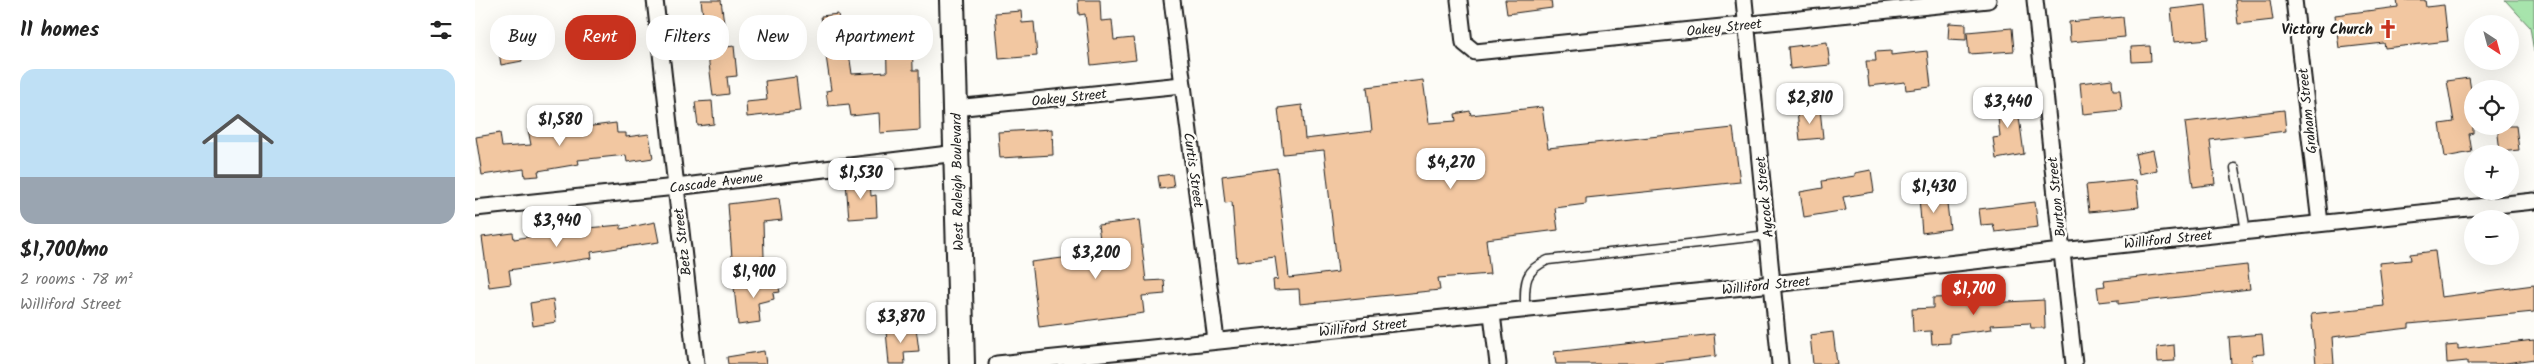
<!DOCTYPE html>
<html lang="en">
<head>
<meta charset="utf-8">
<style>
  :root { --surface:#fff; --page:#f2f2f2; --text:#222; --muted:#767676; --line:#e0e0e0; --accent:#c8321e }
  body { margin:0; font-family:Kalam,sans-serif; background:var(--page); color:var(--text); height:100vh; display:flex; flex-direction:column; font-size:19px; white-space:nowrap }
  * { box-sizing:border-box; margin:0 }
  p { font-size:16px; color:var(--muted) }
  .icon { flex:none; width:28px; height:28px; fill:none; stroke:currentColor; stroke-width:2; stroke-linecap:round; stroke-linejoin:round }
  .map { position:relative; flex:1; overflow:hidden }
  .side { display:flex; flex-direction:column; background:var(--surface); width:475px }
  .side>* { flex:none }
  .hud { position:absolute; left:15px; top:15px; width:475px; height:45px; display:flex; gap:10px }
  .needle { width:32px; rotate:144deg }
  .buttons { position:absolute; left:1989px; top:15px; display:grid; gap:10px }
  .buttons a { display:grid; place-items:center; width:55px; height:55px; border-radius:50%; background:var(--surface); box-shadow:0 5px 20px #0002; font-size:25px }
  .price { position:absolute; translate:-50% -42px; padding:0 11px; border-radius:10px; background:#fff; color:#222; font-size:16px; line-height:32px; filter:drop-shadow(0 1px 2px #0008) }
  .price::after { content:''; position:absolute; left:50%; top:30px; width:15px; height:11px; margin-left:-8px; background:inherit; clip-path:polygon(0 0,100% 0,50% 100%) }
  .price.selected { background:var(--accent); color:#fff }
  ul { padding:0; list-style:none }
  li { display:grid; align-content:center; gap:10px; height:265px; padding:0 20px }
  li+li { border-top:1px solid var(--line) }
  li span { display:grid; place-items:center; height:155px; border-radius:15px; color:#555 }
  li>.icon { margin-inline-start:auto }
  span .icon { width:90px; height:90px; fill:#fffc; stroke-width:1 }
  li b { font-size:21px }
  h2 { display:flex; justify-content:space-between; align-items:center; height:60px; padding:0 20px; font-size:21px }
  .chip { padding:0 18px; border-radius:20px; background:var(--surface); box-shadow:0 5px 20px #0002; font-size:18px; line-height:45px }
  .chip.selected { background:var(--accent); color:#fff }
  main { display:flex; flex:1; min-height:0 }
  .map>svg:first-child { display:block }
  .green { fill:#a7e4ac; stroke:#628064 }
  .building { fill:#f2c7a1; stroke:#1c1c1c }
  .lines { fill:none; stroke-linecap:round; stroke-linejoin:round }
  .service-casing { stroke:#1c1c1c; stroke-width:11 }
  .minor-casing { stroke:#1c1c1c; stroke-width:19 }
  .primary-casing { stroke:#1c1c1c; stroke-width:28 }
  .service { stroke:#fdfcf7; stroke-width:8 }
  .minor { stroke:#fdfcf7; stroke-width:15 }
  .primary { stroke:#fdfcf7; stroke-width:24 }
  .labels { text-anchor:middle; stroke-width:5; stroke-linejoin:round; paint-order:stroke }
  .street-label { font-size:14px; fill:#1c1c1c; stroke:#fdfcf7 }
  .poi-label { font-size:14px; font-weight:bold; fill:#1c1c1c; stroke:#fdfcf7; text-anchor:end }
</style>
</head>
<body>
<main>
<section class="side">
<h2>11 homes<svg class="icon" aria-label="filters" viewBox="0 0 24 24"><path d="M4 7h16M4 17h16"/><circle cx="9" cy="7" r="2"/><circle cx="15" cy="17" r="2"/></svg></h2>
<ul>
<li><span style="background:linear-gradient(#bfe0f5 70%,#9aa5b1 0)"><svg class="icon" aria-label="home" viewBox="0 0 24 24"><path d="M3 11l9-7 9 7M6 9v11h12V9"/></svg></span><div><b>$1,700/mo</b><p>2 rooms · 78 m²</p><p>Williford Street</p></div></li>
</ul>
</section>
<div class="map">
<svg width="2059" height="364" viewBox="0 0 2059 364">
  <rect width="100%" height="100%" fill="#fdfcf7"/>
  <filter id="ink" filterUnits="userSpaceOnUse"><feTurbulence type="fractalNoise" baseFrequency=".02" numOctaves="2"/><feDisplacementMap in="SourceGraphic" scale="10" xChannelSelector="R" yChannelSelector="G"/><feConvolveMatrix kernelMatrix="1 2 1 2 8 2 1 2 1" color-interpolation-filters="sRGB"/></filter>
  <g filter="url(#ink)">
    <polygon class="green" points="2030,0 2059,0 2059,52 2055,27"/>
    <g class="building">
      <polygon points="226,0 246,0 252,47 259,46 262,76 252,77 254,94 238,96"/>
      <polygon points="603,0 625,0 626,21 637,20 639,40 658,38 661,60 616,65 610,14 604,15"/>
      <polygon points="1030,0 1076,0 1077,8 1032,14"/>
      <polygon points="1760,0 1795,0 1798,20 1763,24"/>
      <polygon points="1922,0 1950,0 1951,7 1969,5 1973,41 1910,48 1909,43 1864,48 1860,15 1923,7"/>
      <polygon points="1731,5 1734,39 1699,42 1696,9"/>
      <polygon points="546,11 547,23 559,22 562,56 524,59 520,13"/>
      <polygon points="363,14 365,28 348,31 346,16"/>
      <polygon points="1648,17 1650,37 1595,42 1594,22"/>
      <polygon points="1474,23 1491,24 1491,40 1473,39"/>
      <polygon points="437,27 438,70 444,70 445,130 405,133 404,113 376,116 374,104 353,106 351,91 356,90 351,56 374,53 377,74 412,72 411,28"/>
      <polygon points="1537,28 1539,51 1494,54 1492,32"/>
      <polygon points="148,33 150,47 136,49 135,34"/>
      <polygon points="44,42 47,61 26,65 23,45"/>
      <polygon points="1352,42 1355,65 1315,69 1313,47"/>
      <polygon points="1675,46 1676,61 1657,62 1656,47"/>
      <polygon points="1416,51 1416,55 1452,51 1456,87 1431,90 1430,82 1394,86 1391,61 1401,61 1400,52"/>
      <polygon points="321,77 325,111 272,117 271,102 292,100 290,81"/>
      <polygon points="1994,78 1998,101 1998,133 1994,134 1997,152 1970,157 1965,124 1979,122 1972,81"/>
      <polygon points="1637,79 1638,90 1645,90 1647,110 1608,114 1605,83"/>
      <polygon points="948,80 954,123 981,121 980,114 995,111 996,115 1067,107 1073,148 1258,128 1265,182 1111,198 1111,204 1080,208 1083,230 1011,239 1015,274 963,278 965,290 825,304 824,289 799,290 798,280 803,279 800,257 762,262 757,202 750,203 747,176 802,168 814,278 863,272 849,150 808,154 803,108 827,105 830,139 897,131 892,87"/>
      <polygon points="1541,95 1549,154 1521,159 1518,138 1525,137 1521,98"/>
      <polygon points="237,101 239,124 223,126 220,102"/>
      <polygon points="91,107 94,129 141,123 142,133 151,133 151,137 174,134 178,158 152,162 151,155 103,160 104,164 63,171 64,176 50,177 49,169 7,175 1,137 25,133 27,147 56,145 53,129 80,123 78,108"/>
      <polygon points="1345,109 1348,138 1325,140 1322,112"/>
      <polygon points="1809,110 1811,131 1735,140 1740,184 1718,187 1710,122"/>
      <polygon points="2022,126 2041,126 2044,150 2025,152"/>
      <polygon points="577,129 578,155 525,158 523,132"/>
      <polygon points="1678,150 1682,170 1664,174 1660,154"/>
      <polygon points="1396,170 1399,192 1368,197 1371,210 1329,217 1325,192 1348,188 1347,181 1380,176 1380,173"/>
      <polygon points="697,174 699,187 685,189 683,176"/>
      <polygon points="395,180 396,196 401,195 402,217 374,219 371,182"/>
      <polygon points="1661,180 1664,207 1614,212 1611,185"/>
      <polygon points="1471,195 1475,229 1447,233 1444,198"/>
      <polygon points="304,198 307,220 288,222 289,257 257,258 253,204"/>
      <polygon points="1560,202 1563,227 1520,232 1518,224 1506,225 1504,209"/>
      <polygon points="664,220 671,281 689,280 690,294 667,296 669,313 564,327 556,262 627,253 623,225"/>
      <polygon points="180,222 184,242 116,252 117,258 34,270 36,284 14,287 7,237 38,233 39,239 112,228 146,225 146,229"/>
      <polygon points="1960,251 1966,297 2059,285 2059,312 1934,324 1934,328 1857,337 1859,364 1841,364 1836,314 1909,306 1904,263 1936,260 1935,254"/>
      <polygon points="1772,265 1775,289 1643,304 1643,300 1624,302 1622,287 1630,286 1629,281"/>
      <polygon points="300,273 305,292 298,293 299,299 283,303 285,322 263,325 259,287 287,284 285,277"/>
      <polygon points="1490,297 1490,301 1513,298 1514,303 1569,300 1570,328 1556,328 1555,323 1516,325 1517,329 1475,334 1475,343 1457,344 1456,331 1438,332 1437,309 1458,308 1458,298"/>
      <polygon points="78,299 81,322 58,326 55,303"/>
      <polygon points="441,328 444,351 429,352 430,364 414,364 411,331"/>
      <polygon points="1358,332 1362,364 1338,364 1335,335"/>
      <polygon points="1239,334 1241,356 1175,364 1081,364 1079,352"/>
      <polygon points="1787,334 1789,354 1777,355 1778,364 1756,364 1754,337"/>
      <polygon points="2059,340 2059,359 2024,364 1992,364 1992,361 1972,363 1971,346 1983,345 1983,349"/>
      <polygon points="1699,345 1700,361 1683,362 1682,347"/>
      <polygon points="289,351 291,364 253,364 252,357"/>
    </g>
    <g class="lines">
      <g class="service-casing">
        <g id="service">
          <polyline points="1760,168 1771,231"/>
          <path d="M1050,310C1050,285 1047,271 1073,260L1293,235"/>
        </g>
      </g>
      <g class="minor-casing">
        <g id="minor">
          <polyline points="180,0 221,364"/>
          <polyline points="697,0 741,340"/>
          <polyline points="984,0 989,43 1000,52 1513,0"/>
          <polyline points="1269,0 1305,364"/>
          <polyline points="1560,0 1599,364"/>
          <polyline points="1819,0 1845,223"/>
          <polyline points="480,108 707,85"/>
          <polyline points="0,208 201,187 482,153"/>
          <polyline points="1017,314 1023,364"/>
          <polyline points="522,364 1298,284 1586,251 2059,201"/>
        </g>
      </g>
      <g class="primary-casing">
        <polyline id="primary" points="477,0 487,364"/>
      </g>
      <use href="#service" class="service"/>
      <use href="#minor" class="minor"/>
      <use href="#primary" class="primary"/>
    </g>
  </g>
  <defs>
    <g id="church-bare" transform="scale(1.5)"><path d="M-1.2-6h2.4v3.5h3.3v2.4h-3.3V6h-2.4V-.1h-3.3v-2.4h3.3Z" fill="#c8321e" stroke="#fdfcf7" stroke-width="2.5" paint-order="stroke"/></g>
  </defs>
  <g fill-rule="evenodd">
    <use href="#church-bare" x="1913" y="29"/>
  </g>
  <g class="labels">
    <g class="street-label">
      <text transform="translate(1249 27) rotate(-6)" y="5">Oakey Street</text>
      <text transform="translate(594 97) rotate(-6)" y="5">Oakey Street</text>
      <text transform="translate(1832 111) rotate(-96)" y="5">Graham Street</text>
      <text transform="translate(719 170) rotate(82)" y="5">Curtis Street</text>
      <text transform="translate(241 182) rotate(-7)" y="5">Cascade Avenue</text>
      <text transform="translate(482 182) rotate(-91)" y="5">West Raleigh Boulevard</text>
      <text transform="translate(1289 197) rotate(-96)" y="5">Aycock Street</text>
      <text transform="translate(1581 197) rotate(-96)" y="5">Burton Street</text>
      <text transform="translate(1693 239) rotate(-6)" y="5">Williford Street</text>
      <text transform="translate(207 242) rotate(-97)" y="5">Betz Street</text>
      <text transform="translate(1291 285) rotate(-6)" y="5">Williford Street</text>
      <text transform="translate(888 327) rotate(-6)" y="5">Williford Street</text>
    </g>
    <g class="poi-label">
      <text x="1898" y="34">Victory Church</text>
    </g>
  </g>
</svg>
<div class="buttons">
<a><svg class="needle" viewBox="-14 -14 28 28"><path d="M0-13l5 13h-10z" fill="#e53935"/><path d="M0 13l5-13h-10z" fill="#767676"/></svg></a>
<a><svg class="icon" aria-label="locate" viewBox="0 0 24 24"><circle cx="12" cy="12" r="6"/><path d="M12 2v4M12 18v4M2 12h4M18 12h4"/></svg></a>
<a>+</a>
<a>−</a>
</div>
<b class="price" style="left:1335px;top:125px">$2,810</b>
<b class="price" style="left:1533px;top:129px">$3,440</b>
<b class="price" style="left:85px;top:147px">$1,580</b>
<b class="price" style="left:976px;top:190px">$4,270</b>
<b class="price" style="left:386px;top:200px">$1,530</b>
<b class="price" style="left:1459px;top:214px">$1,430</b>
<b class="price" style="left:82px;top:248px">$3,940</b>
<b class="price" style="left:621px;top:280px">$3,200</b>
<b class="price" style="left:279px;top:299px">$1,900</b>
<b class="price selected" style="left:1499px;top:316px">$1,700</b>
<b class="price" style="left:426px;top:344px">$3,870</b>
<div class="hud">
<a class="chip">Buy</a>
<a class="chip selected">Rent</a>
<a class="chip">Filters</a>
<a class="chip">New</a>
<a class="chip">Apartment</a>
</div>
</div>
</main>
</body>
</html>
